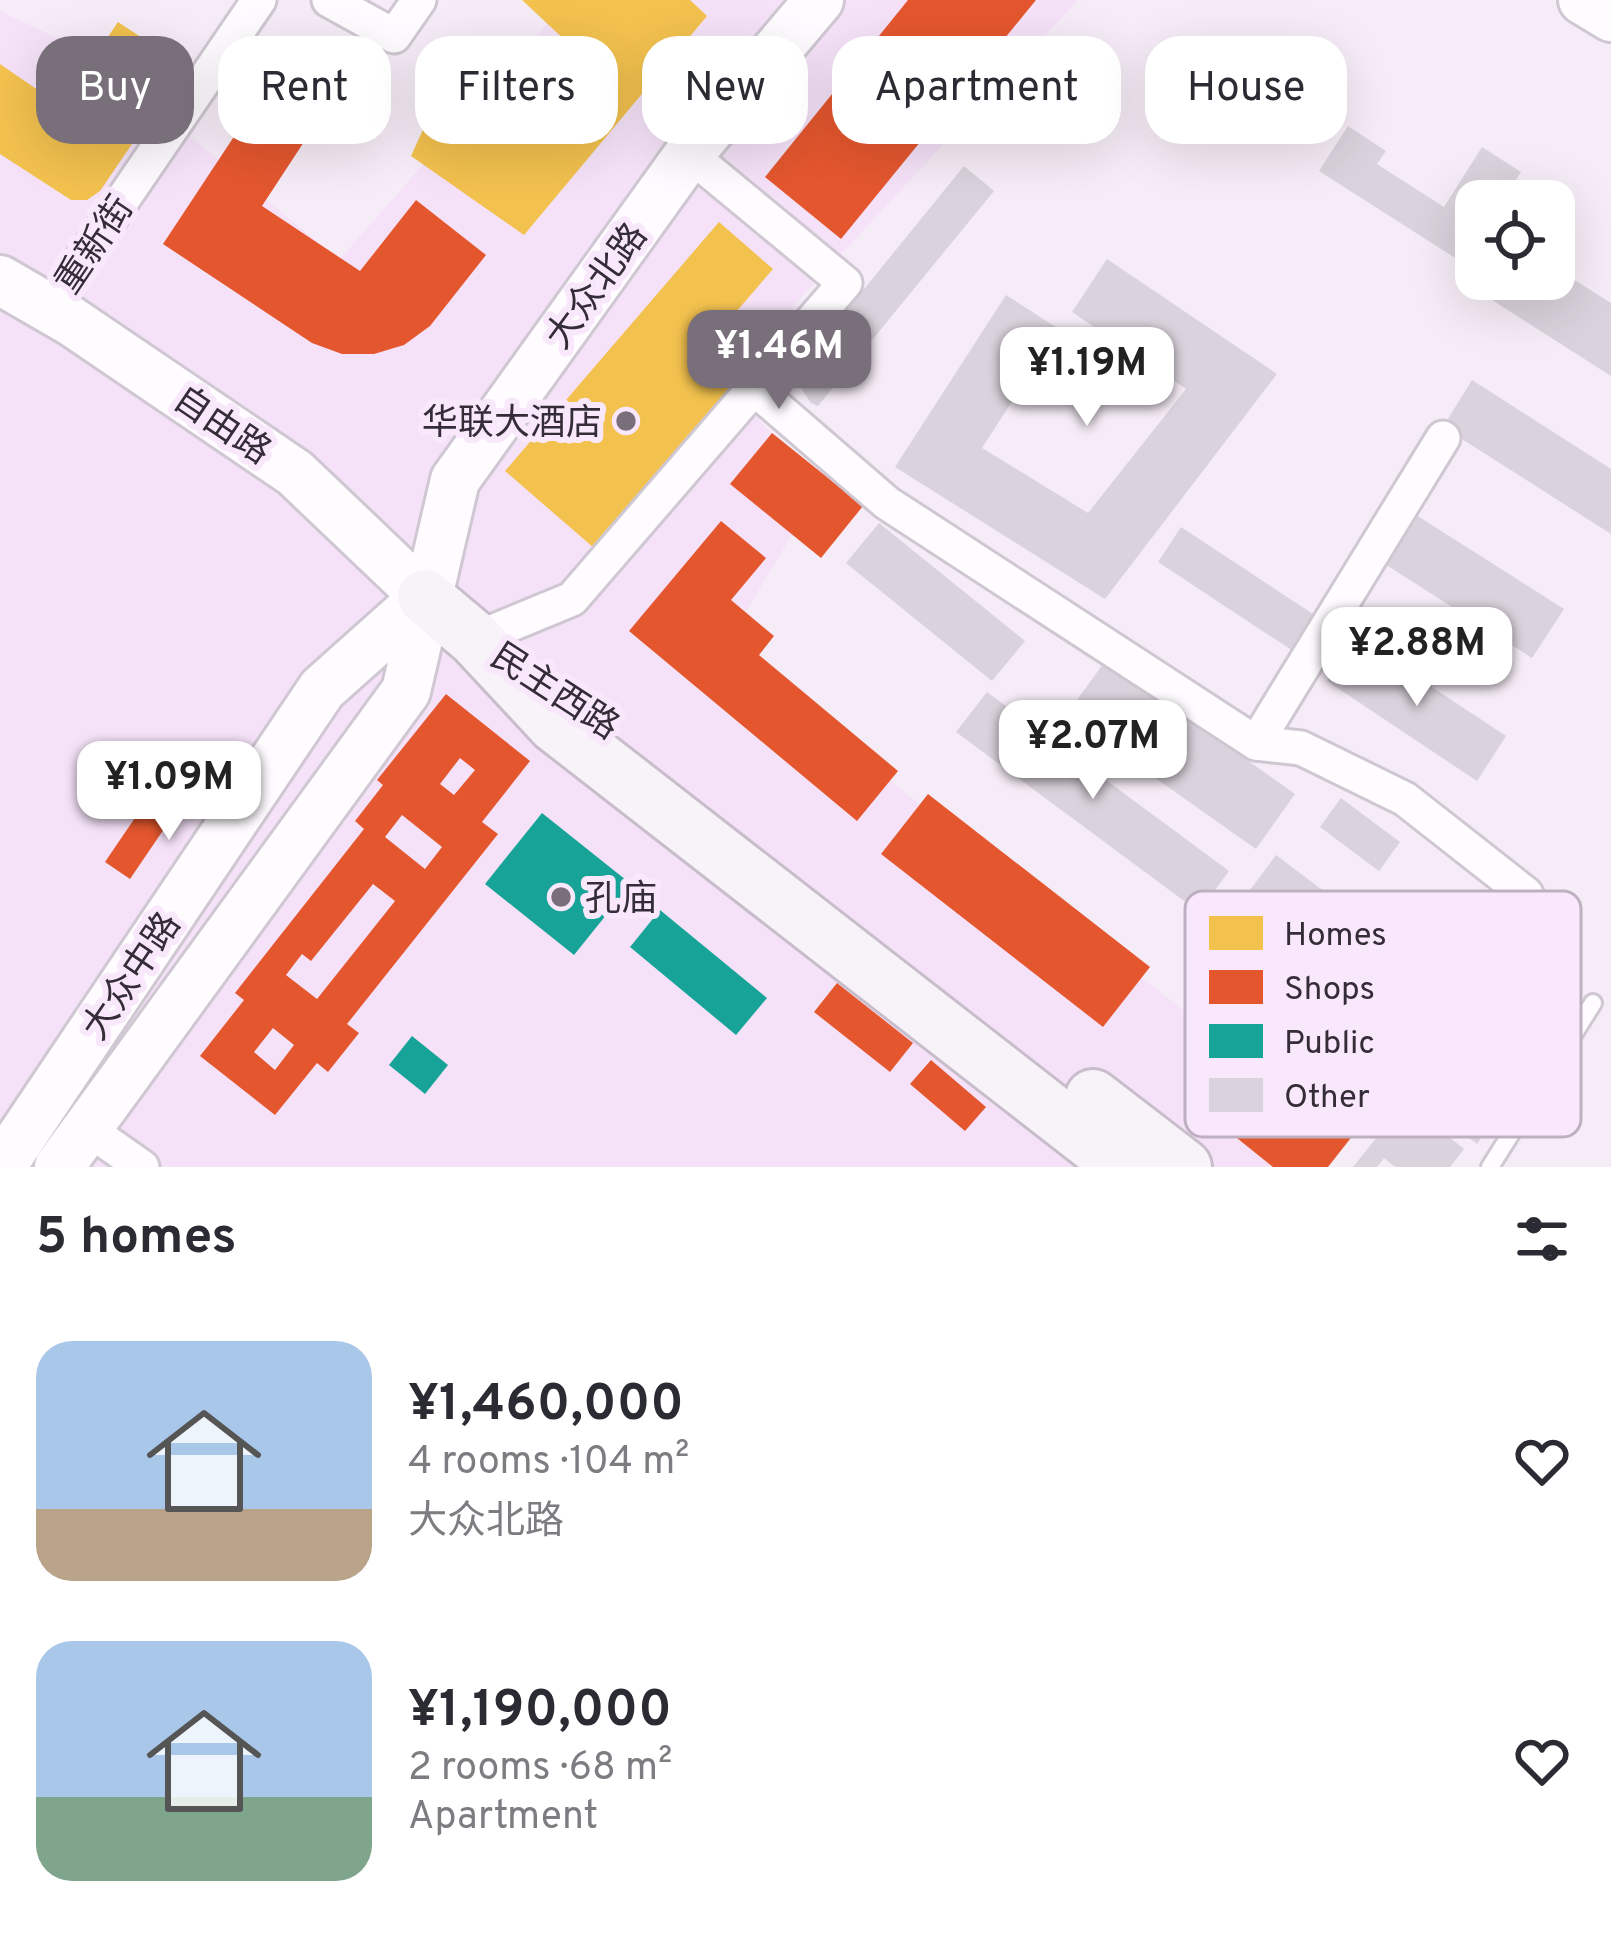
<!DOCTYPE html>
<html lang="en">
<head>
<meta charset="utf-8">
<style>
  :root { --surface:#fff; --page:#f7f7f7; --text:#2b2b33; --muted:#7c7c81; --accent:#786f7a }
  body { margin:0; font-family:Overpass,"Noto Sans SC",sans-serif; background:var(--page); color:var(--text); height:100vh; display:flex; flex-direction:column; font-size:45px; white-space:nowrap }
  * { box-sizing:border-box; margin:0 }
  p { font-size:39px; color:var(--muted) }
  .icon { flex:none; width:66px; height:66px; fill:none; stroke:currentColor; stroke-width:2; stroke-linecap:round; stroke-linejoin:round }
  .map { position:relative; height:1167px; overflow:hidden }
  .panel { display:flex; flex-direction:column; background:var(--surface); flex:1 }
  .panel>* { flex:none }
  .banner { position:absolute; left:36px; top:36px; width:1539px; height:108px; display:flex; gap:24px }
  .buttons { position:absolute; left:1455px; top:180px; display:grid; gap:24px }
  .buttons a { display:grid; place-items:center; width:120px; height:120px; border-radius:24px; background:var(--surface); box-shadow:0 12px 48px #0002; font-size:60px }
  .price { position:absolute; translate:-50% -102px; padding:0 27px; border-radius:24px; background:#fff; color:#222; font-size:39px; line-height:78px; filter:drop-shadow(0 3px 6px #0008) }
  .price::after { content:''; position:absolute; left:50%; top:72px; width:36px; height:27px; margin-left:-18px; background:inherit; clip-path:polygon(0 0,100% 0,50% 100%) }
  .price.on { background:var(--accent); color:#fff }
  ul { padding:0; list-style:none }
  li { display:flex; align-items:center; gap:36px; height:300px; padding:0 36px }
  li span { display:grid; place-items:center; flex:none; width:336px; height:240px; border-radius:36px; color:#555 }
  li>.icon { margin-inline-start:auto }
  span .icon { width:144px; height:144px; fill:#fffc; stroke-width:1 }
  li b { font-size:51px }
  h2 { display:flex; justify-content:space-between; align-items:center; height:144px; padding:0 36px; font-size:51px }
  .tag { padding:0 42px; border-radius:36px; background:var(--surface); box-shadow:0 12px 48px #0002; font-size:42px; line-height:108px }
  .tag.on { background:var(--accent); color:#fff }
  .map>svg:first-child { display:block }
  .built { fill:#f5e2f8 }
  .homes { fill:#f2c14e }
  .shops { fill:#e4572e; fill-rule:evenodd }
  .public { fill:#17a398 }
  .building { fill:#dad2dc }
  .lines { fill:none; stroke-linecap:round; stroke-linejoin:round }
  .lane-casing { stroke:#cfc7d1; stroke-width:22 }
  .street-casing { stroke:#cfc7d1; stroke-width:39 }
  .secondary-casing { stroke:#cfc7d1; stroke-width:54 }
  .primary-casing { stroke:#c8bdca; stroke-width:60 }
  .lane { stroke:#fefcfe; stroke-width:16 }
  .street { stroke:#fefcfe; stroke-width:33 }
  .secondary { stroke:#fefcfe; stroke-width:48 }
  .primary { stroke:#f8f3f8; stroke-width:54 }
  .poi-dot { fill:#786f7a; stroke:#f9e7fc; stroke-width:4.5 }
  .labels { text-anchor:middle; stroke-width:12; stroke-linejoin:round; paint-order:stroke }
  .street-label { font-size:36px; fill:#342c36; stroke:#f9e7fc }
  .poi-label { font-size:36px; fill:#342c36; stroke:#f9e7fc; text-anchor:end }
  .key { fill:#f9e7fc; stroke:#beafc1; stroke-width:3 }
  .key-label { font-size:33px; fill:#342c36 }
</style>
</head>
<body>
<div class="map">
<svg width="1611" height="1167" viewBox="0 0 1611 1167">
  <rect width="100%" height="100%" fill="#f6ecf7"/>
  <polygon class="built" points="568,0 1078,0 724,380 820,488 723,650 1324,1120 1287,1167 0,1167 0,11 90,53 339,260"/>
  <g class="homes">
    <polygon points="522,0 690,0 707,16 524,235 411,156 432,110 479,131 505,82 551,114 584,58"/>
    <polygon points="118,22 185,66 100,191 87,200 71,200 0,154 0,64 61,106"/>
    <polygon points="719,222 773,269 711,341 746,371 594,548 505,471"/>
  </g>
  <g class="shops">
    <polygon points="908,0 1036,0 841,239 765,177"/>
    <polygon points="266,88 317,122 262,206 360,271 416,200 486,255 430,326 404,345 374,354 342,354 312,343 163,244"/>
    <polygon points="772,433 863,506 821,558 730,484"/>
    <polygon points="721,521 766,558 731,600 774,636 759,655 898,771 857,821 629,631"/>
    <path d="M446,694L530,761L482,822L498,834L347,1024L359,1033L328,1072L317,1063L275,1115L200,1056L244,1000L235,993L364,829L355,821L383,785L377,780ZM460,758L475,770L454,795L440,784ZM402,815L442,847L425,869L385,837ZM373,884L395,901L317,999L286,975L302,954L311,961ZM273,1028L294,1045L275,1070L254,1052Z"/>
    <polygon points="928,794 1150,967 1103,1027 881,854"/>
    <polygon points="141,809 166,826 130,879 105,862"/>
    <polygon points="837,983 913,1043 890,1072 814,1012"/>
    <polygon points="1304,1002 1398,1078 1328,1167 1273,1167 1212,1118"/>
    <polygon points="931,1060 986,1107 965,1131 910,1084"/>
  </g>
  <g class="public">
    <polygon points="542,813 631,884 574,955 485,884"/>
    <polygon points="660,910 767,998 736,1035 630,947"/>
    <polygon points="412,1036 448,1065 425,1094 389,1065"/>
  </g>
  <g class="building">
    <polygon points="1348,126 1386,151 1377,164 1444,207 1482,147 1521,172 1502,201 1476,201 1476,242 1463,263 1319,171"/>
    <polygon points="964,166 994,191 818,406 811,403 799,385 804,363"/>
    <polygon points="1107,259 1277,374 1105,599 895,467 1006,295 1059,329 982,448 1088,513 1186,389 1072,312"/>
    <polygon points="1554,267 1611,303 1611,376 1492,300 1505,279 1554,279"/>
    <polygon points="1472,380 1611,469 1611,534 1443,427"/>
    <polygon points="1405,508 1564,609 1532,658 1374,557"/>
    <polygon points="879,523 1025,641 992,681 846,563"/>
    <polygon points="1181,527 1319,618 1296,653 1158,562"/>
    <polygon points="1356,637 1506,736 1477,781 1327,681"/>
    <polygon points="1106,660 1295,794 1256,849 1066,715"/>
    <polygon points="987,692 1229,871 1199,912 956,732"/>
    <polygon points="1341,798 1400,842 1379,871 1320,827"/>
    <polygon points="1276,855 1353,913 1321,956 1244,898"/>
    <polygon points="1487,890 1528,924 1421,1057 1379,1024"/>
    <polygon points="1435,1084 1490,1126 1477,1144 1422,1102"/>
    <polygon points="1405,1102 1464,1149 1450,1167 1395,1167 1384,1158 1377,1167 1353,1167"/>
  </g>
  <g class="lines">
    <g class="lane-casing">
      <polyline id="lane" points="1490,1167 1593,1003"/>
    </g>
    <g class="street-casing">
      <g id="street">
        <polyline points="329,0 394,36 419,0"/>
        <polyline points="48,309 259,0"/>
        <polyline points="754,388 887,503 1256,743 1301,748 1405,799 1526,894"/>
        <polyline points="475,639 572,599 845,283 689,154"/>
        <polyline points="1256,743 1443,438"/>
        <polyline points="85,1127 142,1167"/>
      </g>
    </g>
    <g class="secondary-casing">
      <g id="secondary">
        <polyline points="1583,0 1611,17"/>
        <polyline points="0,280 71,321 295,473 425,597"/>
        <polyline points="1,1167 322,689 425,597"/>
        <polyline points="59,1167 406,691 455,480 689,154 819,0"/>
      </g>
    </g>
    <g class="primary-casing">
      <g id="primary">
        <polyline points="425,597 475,639 555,725 1123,1167"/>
        <polyline points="1093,1097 1184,1167"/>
      </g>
    </g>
    <use href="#lane" class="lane"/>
    <use href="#street" class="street"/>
    <use href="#secondary" class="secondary"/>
    <use href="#primary" class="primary"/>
  </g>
  <g class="poi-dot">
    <circle cx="626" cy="421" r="12"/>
    <circle cx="561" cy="897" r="12"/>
  </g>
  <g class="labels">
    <g class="street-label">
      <text transform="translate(93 244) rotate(-56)" y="13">重新街</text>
      <text transform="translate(595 285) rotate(-54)" y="13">大众北路</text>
      <text transform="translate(223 424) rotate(34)" y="13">自由路</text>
      <text transform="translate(556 690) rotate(33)" y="13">民主西路</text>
      <text transform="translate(130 975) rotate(-56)" y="13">大众中路</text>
    </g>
    <g class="poi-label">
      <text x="602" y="434">华联大酒店</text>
      <text x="585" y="910" text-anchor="start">孔庙</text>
    </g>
  </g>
  <rect x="1185" y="891" width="396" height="246" rx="18" class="key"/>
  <rect x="1209" y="916" width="54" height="34" fill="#f2c14e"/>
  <rect x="1209" y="970" width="54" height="34" fill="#e4572e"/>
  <rect x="1209" y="1024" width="54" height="34" fill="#17a398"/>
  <rect x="1209" y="1078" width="54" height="34" fill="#dad2dc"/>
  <g class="key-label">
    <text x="1284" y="945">Homes</text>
    <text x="1284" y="999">Shops</text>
    <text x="1284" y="1053">Public</text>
    <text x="1284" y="1107">Other</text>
  </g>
</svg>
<div class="buttons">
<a><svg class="icon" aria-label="locate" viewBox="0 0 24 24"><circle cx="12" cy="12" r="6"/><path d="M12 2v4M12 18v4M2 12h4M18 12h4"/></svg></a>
</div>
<b class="price on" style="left:779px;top:412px">¥1.46M</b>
<b class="price" style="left:1087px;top:429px">¥1.19M</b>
<b class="price" style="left:1417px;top:709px">¥2.88M</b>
<b class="price" style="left:1093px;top:802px">¥2.07M</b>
<b class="price" style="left:169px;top:843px">¥1.09M</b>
<div class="banner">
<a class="tag on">Buy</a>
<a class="tag">Rent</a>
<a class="tag">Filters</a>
<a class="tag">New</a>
<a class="tag">Apartment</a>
<a class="tag">House</a>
</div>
</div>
<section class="panel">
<h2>5 homes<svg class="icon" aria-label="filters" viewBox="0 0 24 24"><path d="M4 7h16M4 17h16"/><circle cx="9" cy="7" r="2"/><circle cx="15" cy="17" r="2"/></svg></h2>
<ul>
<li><span style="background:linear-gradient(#a9c7e8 70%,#b9a48a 0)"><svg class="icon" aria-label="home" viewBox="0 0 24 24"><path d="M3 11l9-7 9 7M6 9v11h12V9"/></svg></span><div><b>¥1,460,000</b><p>4 rooms · 104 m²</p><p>大众北路</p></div><svg class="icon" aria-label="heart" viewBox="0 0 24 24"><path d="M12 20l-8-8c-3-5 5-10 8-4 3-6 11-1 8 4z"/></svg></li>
<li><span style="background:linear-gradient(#a9c7e8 65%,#7fa58c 0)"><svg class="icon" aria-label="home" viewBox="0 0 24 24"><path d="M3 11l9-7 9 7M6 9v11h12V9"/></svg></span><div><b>¥1,190,000</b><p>2 rooms · 68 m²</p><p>Apartment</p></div><svg class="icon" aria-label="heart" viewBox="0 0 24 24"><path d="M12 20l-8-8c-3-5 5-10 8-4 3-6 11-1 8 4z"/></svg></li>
</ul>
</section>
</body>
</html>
